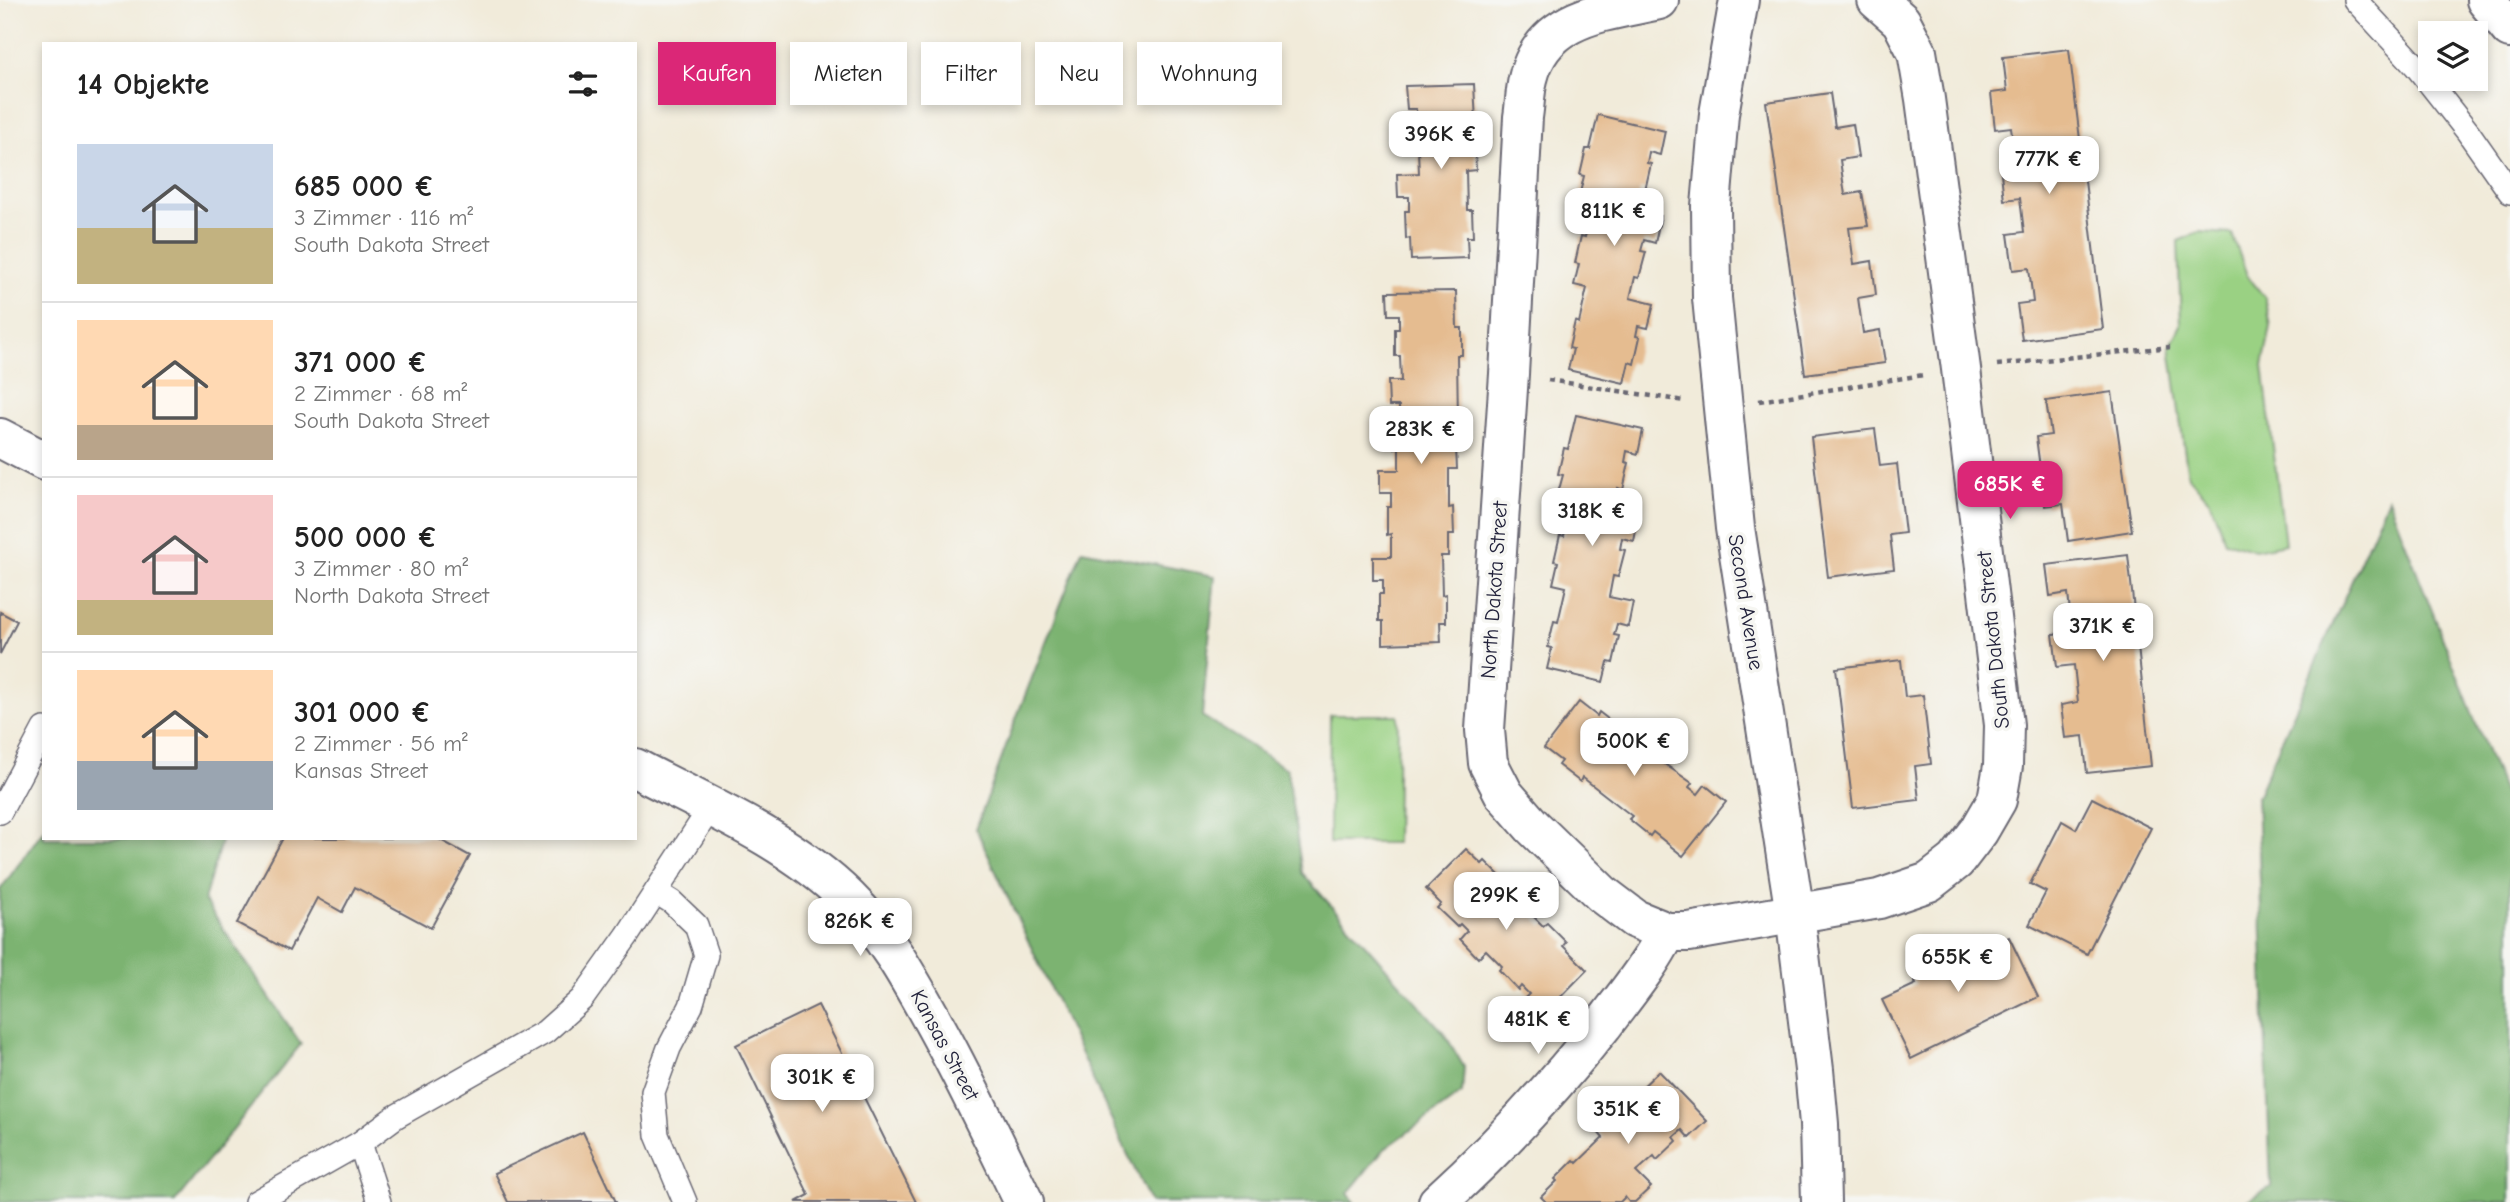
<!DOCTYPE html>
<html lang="de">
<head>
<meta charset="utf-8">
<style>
  :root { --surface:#fff; --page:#f2f2f2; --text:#222; --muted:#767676; --line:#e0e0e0; --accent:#db2777 }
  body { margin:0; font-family:"Comic Neue",sans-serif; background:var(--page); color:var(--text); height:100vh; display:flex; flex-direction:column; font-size:26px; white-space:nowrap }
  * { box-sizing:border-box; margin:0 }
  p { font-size:23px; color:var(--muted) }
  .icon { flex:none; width:38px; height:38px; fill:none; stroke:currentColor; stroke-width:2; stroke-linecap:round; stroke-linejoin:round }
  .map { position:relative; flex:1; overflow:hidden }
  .side { position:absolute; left:42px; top:42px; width:595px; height:798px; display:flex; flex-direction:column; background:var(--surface); border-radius:0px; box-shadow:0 4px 10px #0003 }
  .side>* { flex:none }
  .hud { position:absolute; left:658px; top:42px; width:665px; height:63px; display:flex; gap:14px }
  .controls { position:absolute; left:2418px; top:21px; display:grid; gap:14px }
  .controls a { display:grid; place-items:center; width:70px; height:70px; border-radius:0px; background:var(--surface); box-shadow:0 4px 10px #0003; font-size:35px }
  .price { position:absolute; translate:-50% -60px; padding:0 16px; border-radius:14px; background:#fff; color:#222; font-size:23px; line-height:46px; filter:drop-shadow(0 2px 4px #0008) }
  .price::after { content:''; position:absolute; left:50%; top:42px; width:21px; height:16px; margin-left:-10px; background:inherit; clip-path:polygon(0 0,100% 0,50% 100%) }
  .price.selected { background:var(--accent); color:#fff }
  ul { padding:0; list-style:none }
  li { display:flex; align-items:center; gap:21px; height:175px; padding:0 35px }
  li+li { border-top:2px solid var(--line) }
  li span { display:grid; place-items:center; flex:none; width:196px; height:140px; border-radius:0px; color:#555 }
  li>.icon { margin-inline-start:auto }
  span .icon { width:84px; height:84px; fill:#fffc; stroke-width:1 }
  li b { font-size:30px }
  h2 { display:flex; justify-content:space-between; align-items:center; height:84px; padding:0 35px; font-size:30px }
  .chip { padding:0 24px; border-radius:0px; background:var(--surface); box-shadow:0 4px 10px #0003; font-size:24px; line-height:63px }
  .chip.selected { background:var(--accent); color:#fff }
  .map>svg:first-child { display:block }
  .green { fill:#9ad183; stroke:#5e7a5f; stroke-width:2 }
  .forest { fill:#7bb371; stroke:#4e6a56; stroke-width:2 }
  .building { fill:#e5bc90 }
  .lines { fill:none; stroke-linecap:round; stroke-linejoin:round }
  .lane-casing { stroke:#6a6873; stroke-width:26 }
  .street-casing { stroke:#6a6873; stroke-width:42 }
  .primary-casing { stroke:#6a6873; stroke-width:42 }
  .path { stroke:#6a6873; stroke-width:4.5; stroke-dasharray:5 5; stroke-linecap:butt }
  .lane { stroke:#fff; stroke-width:23 }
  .street { stroke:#fff; stroke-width:38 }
  .primary { stroke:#fff; stroke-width:38 }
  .labels { text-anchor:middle; stroke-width:7; stroke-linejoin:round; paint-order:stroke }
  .street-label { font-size:21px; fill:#22223b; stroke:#f6f6f2 }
</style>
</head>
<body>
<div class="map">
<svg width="2510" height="1202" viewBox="0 0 2510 1202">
  <rect width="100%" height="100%" fill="#f6f6f2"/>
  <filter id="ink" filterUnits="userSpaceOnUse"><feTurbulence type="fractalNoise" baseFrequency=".0143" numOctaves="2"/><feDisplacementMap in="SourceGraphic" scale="14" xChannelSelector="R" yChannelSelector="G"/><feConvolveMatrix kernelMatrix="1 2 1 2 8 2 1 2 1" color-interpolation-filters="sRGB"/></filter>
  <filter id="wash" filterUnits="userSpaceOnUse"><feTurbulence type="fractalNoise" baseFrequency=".00686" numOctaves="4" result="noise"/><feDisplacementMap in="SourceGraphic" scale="28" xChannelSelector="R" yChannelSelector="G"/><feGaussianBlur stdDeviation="1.57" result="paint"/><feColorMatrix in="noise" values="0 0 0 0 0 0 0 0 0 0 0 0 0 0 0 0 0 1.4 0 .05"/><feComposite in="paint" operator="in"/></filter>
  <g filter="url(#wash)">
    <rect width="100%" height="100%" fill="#f1ebda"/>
    <g class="green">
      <polygon points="2200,232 2232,234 2247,275 2265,298 2271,326 2263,366 2285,544 2255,550 2225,541 2210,501 2188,476 2170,347 2181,325 2178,241"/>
      <polygon points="1330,715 1398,715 1396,843 1329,843"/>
    </g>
    <g class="forest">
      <polygon points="2388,498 2510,810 2510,1202 2244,1202 2271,1187 2257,797"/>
      <polygon points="1082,550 1215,576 1202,716 1287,769 1302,873 1444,1033 1464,1067 1462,1093 1382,1151 1348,1193 1354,1202 1150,1202 976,829 1017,716"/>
      <polygon points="44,829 44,838 222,838 204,900 301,1044 175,1202 0,1202 0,890"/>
    </g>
    <g id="blocks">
      <g class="building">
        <polygon points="2069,49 2103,329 2022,340 2017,304 2033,302 2029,268 2013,270 2008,234 2024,232 2020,198 2004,200 2000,164 2016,162 2011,127 1995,129 1991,93 2007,91 2003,57"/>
        <polygon points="1474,84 1476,122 1480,122 1480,149 1475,149 1476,170 1466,171 1467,210 1472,210 1473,237 1467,237 1468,258 1411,260 1410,238 1406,239 1405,211 1409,211 1409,197 1398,197 1397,174 1419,173 1418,150 1414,150 1413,123 1417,123 1416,109 1407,109 1405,86"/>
        <polygon points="1830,93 1835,127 1853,124 1858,157 1840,160 1845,195 1862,192 1868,226 1849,228 1854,264 1872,261 1876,295 1858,298 1863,333 1880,330 1885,363 1805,374 1766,102"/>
        <polygon points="1598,115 1665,131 1660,155 1649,152 1647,163 1651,164 1645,190 1640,189 1635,210 1661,216 1655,243 1644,240 1641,251 1646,252 1639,278 1635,277 1630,298 1654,304 1648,328 1638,326 1636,336 1640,337 1634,364 1629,362 1624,383 1568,370 1573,349 1569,348 1575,321 1579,323 1587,288 1574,285 1579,264 1575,263 1581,236 1585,237 1594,201 1579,197 1584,176 1580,175 1586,149 1590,149"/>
        <polygon points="1456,291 1457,328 1462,328 1462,355 1457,355 1458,421 1461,420 1462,447 1456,448 1457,469 1449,469 1449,508 1453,507 1454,535 1448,535 1448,556 1441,556 1442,595 1446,594 1446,622 1440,622 1441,642 1383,644 1383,621 1379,621 1379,594 1383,594 1383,580 1373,580 1373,557 1391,557 1391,534 1387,535 1387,507 1391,507 1391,493 1380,493 1380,470 1399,470 1399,447 1395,448 1395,420 1399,420 1399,406 1389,406 1388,381 1401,381 1400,356 1395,356 1395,329 1399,329 1399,315 1388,315 1387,292"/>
        <polygon points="2112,392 2132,531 2068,541 2063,504 2045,506 2036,437 2051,435 2046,401"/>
        <polygon points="1576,415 1643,430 1638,454 1627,451 1625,462 1629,463 1623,490 1618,488 1614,510 1639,516 1634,541 1622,538 1620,549 1625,550 1618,577 1613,576 1609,597 1633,602 1628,627 1617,624 1614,635 1619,636 1613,663 1608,662 1603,682 1547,669 1552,648 1548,647 1554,621 1558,622 1566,587 1553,584 1558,562 1554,561 1560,535 1564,536 1572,500 1557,497 1563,475 1558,474 1564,448 1568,449"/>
        <polygon points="1875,429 1880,466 1897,464 1905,533 1890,535 1894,569 1828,577 1811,437"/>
        <polygon points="2128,555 2151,766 2087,773 2083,736 2065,738 2061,705 2078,702 2074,665 2057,667 2053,634 2072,632 2068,593 2050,596 2046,565"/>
        <polygon points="0,612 17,621 0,654"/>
        <polygon points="1901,660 1905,697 1923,695 1931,764 1915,766 1919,800 1853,808 1836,668"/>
        <polygon points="1579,702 1597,716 1599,712 1621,729 1618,732 1627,739 1634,731 1655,747 1650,754 1692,783 1689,787 1698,794 1705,785 1726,802 1683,856 1653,832 1650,836 1629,819 1632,816 1582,777 1580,782 1558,765 1561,761 1544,748"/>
        <polygon points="2092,798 2151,828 2087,954 2029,925 2046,892 2030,884 2062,821 2076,829"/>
        <polygon points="283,838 437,838 470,856 431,928 355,887 342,912 317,898 289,951 237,923"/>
        <polygon points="1466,849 1482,864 1485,861 1504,880 1500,883 1543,926 1547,923 1566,942 1563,946 1587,970 1539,1019 1521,1002 1529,994 1521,986 1518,990 1499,970 1502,966 1486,950 1478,958 1460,939 1467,931 1460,924 1457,927 1437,908 1441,904 1426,889"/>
        <polygon points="2009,937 2038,997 1911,1059 1882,1000 1916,984 1908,969 1971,938 1978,952"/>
        <polygon points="818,1005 916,1202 796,1202 809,1195 736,1045"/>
        <polygon points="1659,1071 1707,1121 1689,1138 1682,1130 1674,1137 1677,1141 1657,1160 1654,1156 1636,1172 1651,1187 1635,1202 1629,1202 1625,1197 1620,1202 1546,1202 1541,1197 1557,1181 1555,1179 1574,1160 1577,1163 1603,1138 1597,1131 1614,1114 1612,1111 1631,1092 1634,1095"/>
        <polygon points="583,1132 616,1202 508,1202 494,1173"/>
      </g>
    </g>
  </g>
  <g filter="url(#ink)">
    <use href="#blocks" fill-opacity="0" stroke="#6a6873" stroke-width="2"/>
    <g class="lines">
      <g class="lane-casing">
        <g id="lane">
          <polyline points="2355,0 2416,66 2468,132 2510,192"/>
          <polyline points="0,812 44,729"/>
          <polyline points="656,892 672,902 696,925 706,955 691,1006 669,1048 653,1092 657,1135 685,1202"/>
          <polyline points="360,1143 379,1202"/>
          <polyline points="256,1202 360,1143 395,1117 545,1032 582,999 627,936 711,807"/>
        </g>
      </g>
      <g class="street-casing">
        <g id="street">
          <path d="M1659,0C1606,12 1543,15 1528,79C1525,91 1525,105 1523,117L1509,374L1485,730L1488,763L1504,794L1532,826L1602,894L1635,919L1667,932H1689L1879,899L1929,882L1956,861L1979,831L1997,800L2003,766L2004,725L1961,369L1925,99L1917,52L1901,21L1877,0"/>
          <polyline points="1739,0 1719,114 1711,206 1712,298 1735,528 1795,914 1814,1070 1819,1124 1821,1202"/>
          <polyline points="0,438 44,461"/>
          <path d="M635,768C708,806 789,840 848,898C886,935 910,980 935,1025C967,1083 995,1143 1024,1202"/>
          <path d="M1438,1202C1498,1148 1553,1088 1603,1025C1627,993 1649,967 1667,932"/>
        </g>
      </g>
      <g class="primary-casing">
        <polyline id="primary" points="2486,0 2510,29"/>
      </g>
      <g class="path">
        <polyline points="1997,365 2170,347"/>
        <polyline points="1548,380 1684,401"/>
        <polyline points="1759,401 1923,375"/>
      </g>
      <use href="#lane" class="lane"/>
      <use href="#street" class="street"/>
      <use href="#primary" class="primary"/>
    </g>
  </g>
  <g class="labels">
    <g class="street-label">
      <text transform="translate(1494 590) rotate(-86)" y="7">North Dakota Street</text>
      <text transform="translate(1746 602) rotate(81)" y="7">Second Avenue</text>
      <text transform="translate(1993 640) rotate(-96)" y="7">South Dakota Street</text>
      <text transform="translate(945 1045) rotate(62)" y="7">Kansas Street</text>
    </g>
  </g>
</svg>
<div class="controls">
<a><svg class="icon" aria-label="layers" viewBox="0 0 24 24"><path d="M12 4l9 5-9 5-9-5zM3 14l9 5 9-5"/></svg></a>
</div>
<b class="price" style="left:1441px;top:171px">396K €</b>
<b class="price" style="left:2049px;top:196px">777K €</b>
<b class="price" style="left:1614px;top:248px">811K €</b>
<b class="price" style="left:1421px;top:466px">283K €</b>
<b class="price selected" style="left:2010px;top:521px">685K €</b>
<b class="price" style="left:1592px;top:548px">318K €</b>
<b class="price" style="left:2103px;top:663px">371K €</b>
<b class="price" style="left:1634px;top:778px">500K €</b>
<b class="price" style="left:1506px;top:932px">299K €</b>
<b class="price" style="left:860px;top:958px">826K €</b>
<b class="price" style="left:1958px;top:994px">655K €</b>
<b class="price" style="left:1538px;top:1056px">481K €</b>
<b class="price" style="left:822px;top:1114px">301K €</b>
<b class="price" style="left:1628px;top:1146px">351K €</b>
<div class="hud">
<a class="chip selected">Kaufen</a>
<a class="chip">Mieten</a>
<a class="chip">Filter</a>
<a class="chip">Neu</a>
<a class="chip">Wohnung</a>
</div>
<section class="side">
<h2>14 Objekte<svg class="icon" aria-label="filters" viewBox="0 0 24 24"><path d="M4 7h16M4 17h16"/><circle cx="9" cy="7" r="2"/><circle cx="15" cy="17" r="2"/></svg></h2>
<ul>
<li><span style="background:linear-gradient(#c9d6e8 60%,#c2b280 0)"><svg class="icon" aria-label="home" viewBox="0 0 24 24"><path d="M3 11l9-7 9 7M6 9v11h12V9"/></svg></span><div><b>685 000 €</b><p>3 Zimmer · 116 m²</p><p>South Dakota Street</p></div></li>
<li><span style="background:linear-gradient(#ffd9b3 75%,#b9a48a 0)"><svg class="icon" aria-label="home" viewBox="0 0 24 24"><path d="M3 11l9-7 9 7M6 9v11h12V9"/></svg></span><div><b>371 000 €</b><p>2 Zimmer · 68 m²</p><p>South Dakota Street</p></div></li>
<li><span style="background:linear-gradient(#f6c9c9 75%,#c2b280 0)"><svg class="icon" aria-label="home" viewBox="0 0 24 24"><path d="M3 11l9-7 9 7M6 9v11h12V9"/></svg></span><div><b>500 000 €</b><p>3 Zimmer · 80 m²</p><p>North Dakota Street</p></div></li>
<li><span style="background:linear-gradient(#ffd9b3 65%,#9aa5b1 0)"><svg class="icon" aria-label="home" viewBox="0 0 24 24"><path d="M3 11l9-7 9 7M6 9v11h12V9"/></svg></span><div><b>301 000 €</b><p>2 Zimmer · 56 m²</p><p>Kansas Street</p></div></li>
</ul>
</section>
</div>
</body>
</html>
